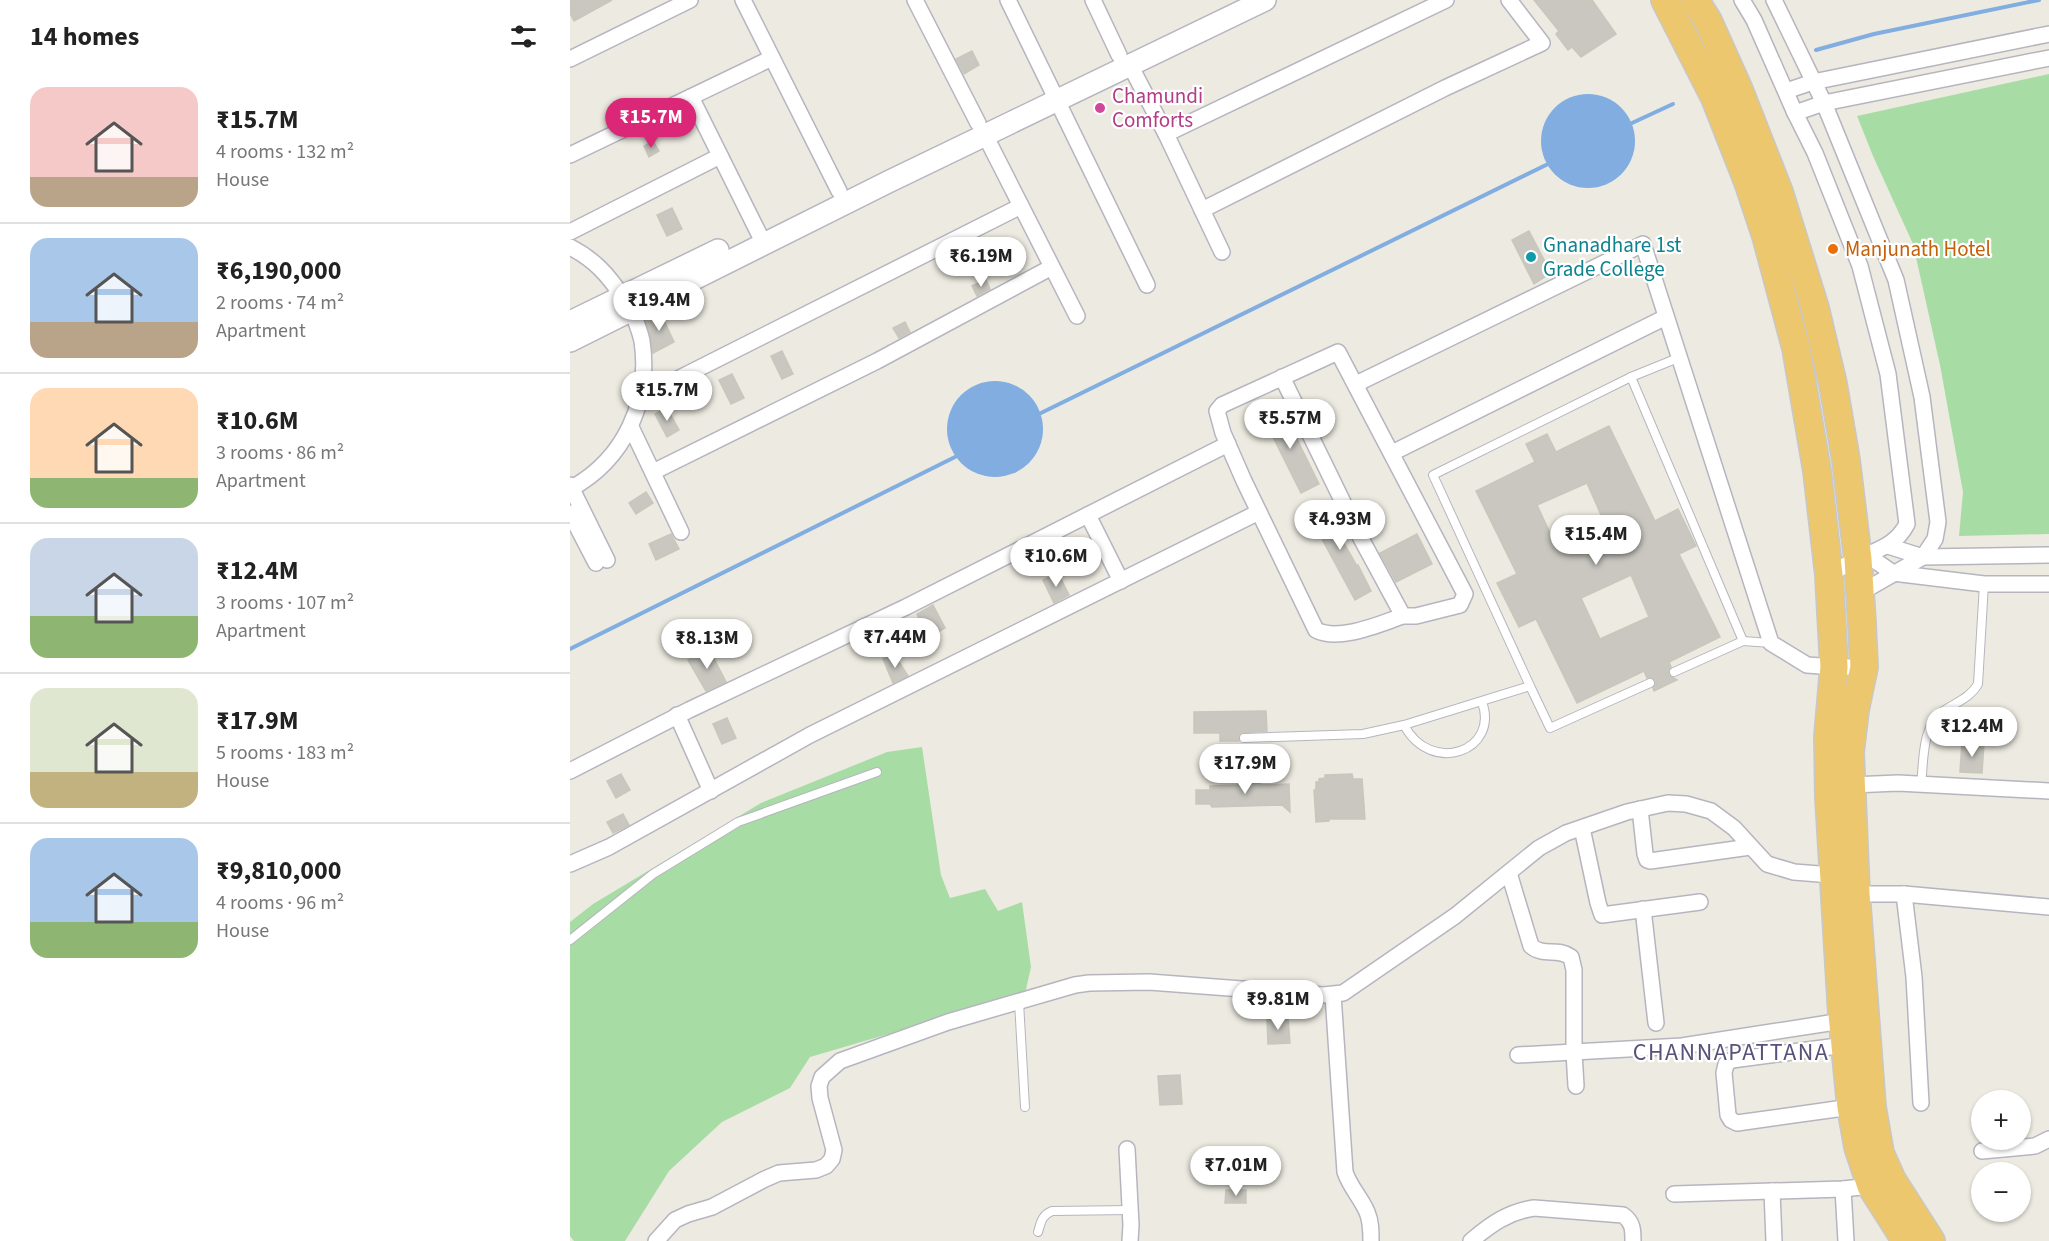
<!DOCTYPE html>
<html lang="en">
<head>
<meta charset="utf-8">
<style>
  :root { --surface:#fff; --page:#f2f2f2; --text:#222; --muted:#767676; --line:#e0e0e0; --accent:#db2777 }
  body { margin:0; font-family:"Source Sans 3",sans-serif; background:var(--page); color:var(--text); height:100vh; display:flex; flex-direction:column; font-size:22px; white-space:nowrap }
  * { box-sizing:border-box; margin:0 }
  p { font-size:20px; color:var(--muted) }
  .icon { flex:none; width:33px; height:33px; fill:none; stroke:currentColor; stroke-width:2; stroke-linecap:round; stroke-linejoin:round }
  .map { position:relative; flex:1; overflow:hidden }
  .sheet { display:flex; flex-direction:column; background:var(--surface); width:570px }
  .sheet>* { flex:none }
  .tools { position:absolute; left:1401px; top:1090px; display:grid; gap:12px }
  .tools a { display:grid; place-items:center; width:60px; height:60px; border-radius:50%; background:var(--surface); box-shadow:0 2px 4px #0004; font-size:30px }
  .price { position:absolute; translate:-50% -51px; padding:0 14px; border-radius:21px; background:#fff; color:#222; font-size:20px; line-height:39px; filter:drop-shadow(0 2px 3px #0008) }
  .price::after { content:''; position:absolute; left:50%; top:36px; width:18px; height:14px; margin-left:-9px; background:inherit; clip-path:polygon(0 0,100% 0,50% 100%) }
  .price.selected { background:var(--accent); color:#fff }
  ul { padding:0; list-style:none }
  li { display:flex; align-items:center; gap:18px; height:150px; padding:0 30px }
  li+li { border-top:2px solid var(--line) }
  li span { display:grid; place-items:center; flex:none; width:168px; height:120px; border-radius:18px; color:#555 }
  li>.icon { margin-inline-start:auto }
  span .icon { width:72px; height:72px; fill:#fffc; stroke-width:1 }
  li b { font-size:26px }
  h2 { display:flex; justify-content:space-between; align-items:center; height:72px; padding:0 30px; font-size:26px }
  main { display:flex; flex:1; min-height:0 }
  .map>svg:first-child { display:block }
  .green { fill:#a8dca5 }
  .water { fill:#81ade1 }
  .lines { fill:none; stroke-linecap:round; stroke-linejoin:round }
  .stream { stroke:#81ade1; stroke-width:4 }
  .building { fill:#c9c7c0; stroke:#c8c7bb; stroke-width:1.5; fill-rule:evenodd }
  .lane-casing { stroke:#b6b5bf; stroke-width:10 }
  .street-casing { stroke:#b6b5bf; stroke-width:18 }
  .secondary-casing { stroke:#b6b5bf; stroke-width:24 }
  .highway-casing { stroke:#c8c8c8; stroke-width:30 }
  .lane { stroke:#fff; stroke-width:8 }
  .street { stroke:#fff; stroke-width:15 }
  .secondary { stroke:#fff; stroke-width:21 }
  .highway { stroke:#ecc76d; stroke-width:27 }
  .hotel-dot { fill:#d1479c; stroke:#fff; stroke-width:2 }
  .food-dot { fill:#e8710a; stroke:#fff; stroke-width:2 }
  .culture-dot { fill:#0f9aa8; stroke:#fff; stroke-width:2 }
  .labels { text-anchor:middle; stroke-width:4.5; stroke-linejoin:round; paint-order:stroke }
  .hotel-label { font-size:21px; fill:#b23c85; stroke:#fff; text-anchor:start }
  .culture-label { font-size:21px; fill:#0d838f; stroke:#fff; text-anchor:start }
  .food-label { font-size:21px; fill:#c56008; stroke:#fff; text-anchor:start }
  .quarter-label { font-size:24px; letter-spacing:1.5px; fill:#565279; stroke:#fff }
</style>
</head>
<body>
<main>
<section class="sheet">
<h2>14 homes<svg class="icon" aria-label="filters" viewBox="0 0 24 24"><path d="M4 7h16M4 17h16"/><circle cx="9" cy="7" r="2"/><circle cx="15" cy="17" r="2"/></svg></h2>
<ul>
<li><span style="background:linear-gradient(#f6c9c9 75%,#b9a48a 0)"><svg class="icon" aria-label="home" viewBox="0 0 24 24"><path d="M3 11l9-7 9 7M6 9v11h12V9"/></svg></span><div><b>₹15.7M</b><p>4 rooms · 132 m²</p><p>House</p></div></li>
<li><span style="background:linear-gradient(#a9c7e8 70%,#b9a48a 0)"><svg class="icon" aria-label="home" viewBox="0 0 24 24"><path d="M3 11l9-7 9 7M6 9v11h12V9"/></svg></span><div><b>₹6,190,000</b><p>2 rooms · 74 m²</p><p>Apartment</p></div></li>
<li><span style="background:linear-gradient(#ffd9b3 75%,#8fb573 0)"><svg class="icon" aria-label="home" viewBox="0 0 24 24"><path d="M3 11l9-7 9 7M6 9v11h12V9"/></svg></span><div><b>₹10.6M</b><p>3 rooms · 86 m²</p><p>Apartment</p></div></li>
<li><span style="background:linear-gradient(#c9d6e8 65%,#8fb573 0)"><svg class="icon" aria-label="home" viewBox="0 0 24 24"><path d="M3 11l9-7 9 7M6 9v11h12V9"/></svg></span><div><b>₹12.4M</b><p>3 rooms · 107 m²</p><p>Apartment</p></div></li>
<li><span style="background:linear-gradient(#dfe7d0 70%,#c2b280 0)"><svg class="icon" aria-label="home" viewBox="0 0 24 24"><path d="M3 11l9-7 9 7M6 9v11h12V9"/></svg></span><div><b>₹17.9M</b><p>5 rooms · 183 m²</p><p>House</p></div></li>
<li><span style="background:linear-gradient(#a9c7e8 70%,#8fb573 0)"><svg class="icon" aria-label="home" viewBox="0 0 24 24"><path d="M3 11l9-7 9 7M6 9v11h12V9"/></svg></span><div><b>₹9,810,000</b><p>4 rooms · 96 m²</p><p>House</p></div></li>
</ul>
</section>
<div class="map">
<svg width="1479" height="1241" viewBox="0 0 1479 1241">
  <rect width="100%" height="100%" fill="#edebe1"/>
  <g class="green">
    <polygon points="1479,74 1479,534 1389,536 1393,492 1370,365 1343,244 1303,156 1287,116"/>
    <polygon points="352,747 371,875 380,898 415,889 428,911 452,902 461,967 455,994 240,1057 220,1088 152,1122 99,1171 55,1241 4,1241 0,1236 0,922 23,904 191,803 317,752"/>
  </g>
  <g class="water">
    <circle cx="1018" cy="141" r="47"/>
    <circle cx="425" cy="429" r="48"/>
  </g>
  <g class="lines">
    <g class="stream">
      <polyline points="1246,50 1304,34 1469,0"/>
      <polyline points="1062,123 1103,104"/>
      <polyline points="471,413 976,165"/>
      <polyline points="0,649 385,457"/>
    </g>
  </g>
  <g class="building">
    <polygon points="0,0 42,0 4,21 0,13"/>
    <polygon points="964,0 1022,0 1046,34 1011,57 1002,47 998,50 986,34 989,31"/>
    <polygon points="402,51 409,65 394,74 386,59"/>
    <polygon points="83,141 89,151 79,157 74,146"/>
    <polygon points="102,208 112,229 97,236 87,215"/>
    <polygon points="959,231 981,273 964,284 942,240"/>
    <polygon points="416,280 420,289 407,296 402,286"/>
    <polygon points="90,312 104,342 83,353 81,339 75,319"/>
    <polygon points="335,322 340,332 329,338 323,328"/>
    <polygon points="212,351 223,374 212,379 201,356"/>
    <polygon points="162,374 174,398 161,404 149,380"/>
    <polygon points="707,406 715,423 718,421 749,484 731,493 691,413"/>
    <polygon points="97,408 109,430 97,437 85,414"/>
    <path d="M1039,426L1085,521L1108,509L1126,546L1109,554L1150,637L1099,662L1101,667L1098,671L1099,675L1107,680L1084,691L1083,688L1086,684L1085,680L1081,677L1077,678L1074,671L1007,703L966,619L949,627L927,583L947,574L906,491L965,462L956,444L977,434L986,452ZM1017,483L1035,524L986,546L967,505ZM1061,575L1079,617L1030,639L1011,598Z"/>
    <polygon points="76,492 83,503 66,514 59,503"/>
    <polygon points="759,502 767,519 762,522 787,566 788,565 801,591 785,600 753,541 740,511"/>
    <polygon points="101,534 109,549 86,560 79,544"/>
    <polygon points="847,534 862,564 826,582 810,553"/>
    <polygon points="488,573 499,595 484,603 473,580"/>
    <polygon points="363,605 375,628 358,638 347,614"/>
    <polygon points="139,649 156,682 136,691 118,660"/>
    <polygon points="324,654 338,676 323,683 313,659"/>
    <polygon points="696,711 697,731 671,733 669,736 669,741 650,741 650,733 624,733 624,712"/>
    <polygon points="157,718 166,738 152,744 143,724"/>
    <polygon points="1392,742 1414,743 1412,773 1390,772"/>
    <polygon points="51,774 60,790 46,798 37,781"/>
    <polygon points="782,774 783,779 792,779 795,819 759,819 759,821 746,822 744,790 746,790 746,782 749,782 749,779 755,778 755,775"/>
    <polygon points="681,779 692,785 719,784 720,812 712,805 642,807 640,804 626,804 626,790 640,790 640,786 667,785"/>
    <polygon points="53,814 59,825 43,833 37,822"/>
    <polygon points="718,1017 720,1043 698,1044 697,1019"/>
    <polygon points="610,1075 612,1104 590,1105 588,1076"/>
    <polygon points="656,1190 676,1190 676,1203 655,1203"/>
  </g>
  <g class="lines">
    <g class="lane-casing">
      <g id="lane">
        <polyline points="1061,377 1173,641"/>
        <polyline points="1104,672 1173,641 1201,643"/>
        <polyline points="960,686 863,475 1061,377 1108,358"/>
        <path d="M834,725C861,776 930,751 912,702"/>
        <polyline points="674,738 793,734 834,725 960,686 980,728 1080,683"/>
        <path d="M1351,785C1354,760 1351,725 1375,710C1387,702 1401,697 1408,684L1414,584"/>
        <polyline points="0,940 83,874 168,822 307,772"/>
        <polyline points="449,1002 455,1107"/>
        <path d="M468,1232C471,1222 472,1215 482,1211L561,1210"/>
      </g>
    </g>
    <g class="street-casing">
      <g id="street">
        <polyline points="173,0 269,191"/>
        <polyline points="345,0 408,123"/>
        <polyline points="438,0 577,285"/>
        <polyline points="523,0 549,55"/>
        <path d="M1172,0L1184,20L1225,113L1245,153L1290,266L1318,374L1337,524C1326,545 1309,549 1288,559C1278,563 1269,569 1259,575"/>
        <polyline points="1204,0 1254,103 1326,280 1352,397 1368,522 1365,539 1353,557 1290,593"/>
        <polyline points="0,59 120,0"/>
        <polyline points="560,65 596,134 652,252"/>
        <polyline points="1216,91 1243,82 1479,34"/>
        <polyline points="121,97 194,244"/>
        <polyline points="1225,113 1254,103 1479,58"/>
        <polyline points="596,134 876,0"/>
        <polyline points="415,135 507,316"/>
        <polyline points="0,155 202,58"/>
        <polyline points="632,210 875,88 972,43 939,0"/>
        <polyline points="0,232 150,156"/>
        <path d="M0,247C25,260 37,274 53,297"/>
        <path d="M712,377L787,531L833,616H846L890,605L895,594L768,352L652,405L647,411L653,433L674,481L746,630C769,642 809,624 833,616"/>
        <polyline points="786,384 1073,244 1201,643 1237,665 1264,667 1294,667"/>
        <polyline points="70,398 451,206"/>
        <polyline points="61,427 111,532"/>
        <polyline points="822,453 1096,317"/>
        <polyline points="83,472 307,361 482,267"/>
        <polyline points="0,485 37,560"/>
        <path d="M0,489C54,460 81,402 72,341C70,331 65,320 62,310"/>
        <polyline points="0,513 26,563"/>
        <polyline points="518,515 551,581"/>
        <polyline points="1318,546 1353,557 1479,555"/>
        <polyline points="1297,555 1323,573 1414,584 1479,584"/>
        <polyline points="107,715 141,791"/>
        <polyline points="0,771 119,710 336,607 658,444"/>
        <polyline points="1282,785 1328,783 1479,791"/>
        <polyline points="1070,809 1075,854 1077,860 1080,861 1180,847"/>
        <polyline points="1012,828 1028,903 1032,915 1130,902"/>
        <polyline points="0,864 39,847 240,735 689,512"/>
        <path d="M939,873L961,946C974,957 987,947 1001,957L1004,970V1052L1006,1086"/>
        <polyline points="1286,894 1334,894 1479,907"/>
        <polyline points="1334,894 1344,977 1351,1103"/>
        <polyline points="1073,909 1086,1023"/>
        <path d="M763,995L775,1172C780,1187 791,1198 797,1212C801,1221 801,1231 801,1241"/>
        <polyline points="1275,1045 1162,1060 1156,1064 1154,1073 1158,1115 1161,1120 1167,1123 1281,1107"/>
        <polyline points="948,1055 1112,1046 1272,1021"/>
        <polyline points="557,1149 561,1225 560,1241"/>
        <polyline points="1412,1151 1465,1146 1479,1139"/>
        <polyline points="1273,1189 1276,1241"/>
        <polyline points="1202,1191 1204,1241"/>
        <polyline points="1104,1194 1273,1189 1301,1186"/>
        <polyline points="86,1241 105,1220 118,1214 142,1207 195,1179 209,1173 246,1170 256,1166 262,1159 264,1150 250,1098 249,1086 252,1077 270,1061 378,1022 505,985 519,983 579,982 753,995 773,993 885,916 969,848 996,833 1057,812 1098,803 1116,804 1141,811 1164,828 1197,864 1224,872 1262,875"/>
        <path d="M901,1241C921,1224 938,1212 964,1208L1053,1215C1063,1222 1063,1230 1063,1241"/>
      </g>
    </g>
    <g class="secondary-casing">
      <g id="secondary">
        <polyline points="0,322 148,250"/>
        <polyline points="0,341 318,182 695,0"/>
      </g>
    </g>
    <g class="highway-casing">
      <g id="highway">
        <polyline points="1095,0 1145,98 1178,182 1196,236 1226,348 1247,471 1259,575 1264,667 1258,737 1259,797 1272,1014 1281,1107 1288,1147 1301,1186 1336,1241"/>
        <polyline points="1125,0 1138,21 1169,90 1209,192 1245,308 1263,384 1276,460 1288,559 1292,624 1294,667 1285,710 1280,752 1286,894 1302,1107 1310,1153 1322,1180 1361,1241"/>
      </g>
    </g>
    <use href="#lane" class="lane"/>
    <use href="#street" class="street"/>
    <use href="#secondary" class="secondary"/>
    <use href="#highway" class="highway"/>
  </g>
  <circle class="hotel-dot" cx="530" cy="108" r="6"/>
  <circle class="food-dot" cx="1263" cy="249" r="6"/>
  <circle class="culture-dot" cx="961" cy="257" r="6"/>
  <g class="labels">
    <g class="hotel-label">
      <text x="542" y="103">Chamundi<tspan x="542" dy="24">Comforts</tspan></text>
    </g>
    <g class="culture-label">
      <text x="973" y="252">Gnanadhare 1st<tspan x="973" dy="24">Grade College</tspan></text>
    </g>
    <g class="food-label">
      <text x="1275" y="256">Manjunath Hotel</text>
    </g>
    <g class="quarter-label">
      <text x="1161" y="1060">CHANNAPATTANA</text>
    </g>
  </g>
</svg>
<div class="tools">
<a>+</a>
<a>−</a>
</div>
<b class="price selected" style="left:81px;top:149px">₹15.7M</b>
<b class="price" style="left:411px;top:288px">₹6.19M</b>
<b class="price" style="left:89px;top:332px">₹19.4M</b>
<b class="price" style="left:97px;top:422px">₹15.7M</b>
<b class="price" style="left:720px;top:450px">₹5.57M</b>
<b class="price" style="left:770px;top:551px">₹4.93M</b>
<b class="price" style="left:1026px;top:566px">₹15.4M</b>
<b class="price" style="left:486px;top:588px">₹10.6M</b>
<b class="price" style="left:325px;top:669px">₹7.44M</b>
<b class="price" style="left:137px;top:670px">₹8.13M</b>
<b class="price" style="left:1402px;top:758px">₹12.4M</b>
<b class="price" style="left:675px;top:795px">₹17.9M</b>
<b class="price" style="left:708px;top:1031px">₹9.81M</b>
<b class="price" style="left:666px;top:1197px">₹7.01M</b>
</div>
</main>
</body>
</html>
